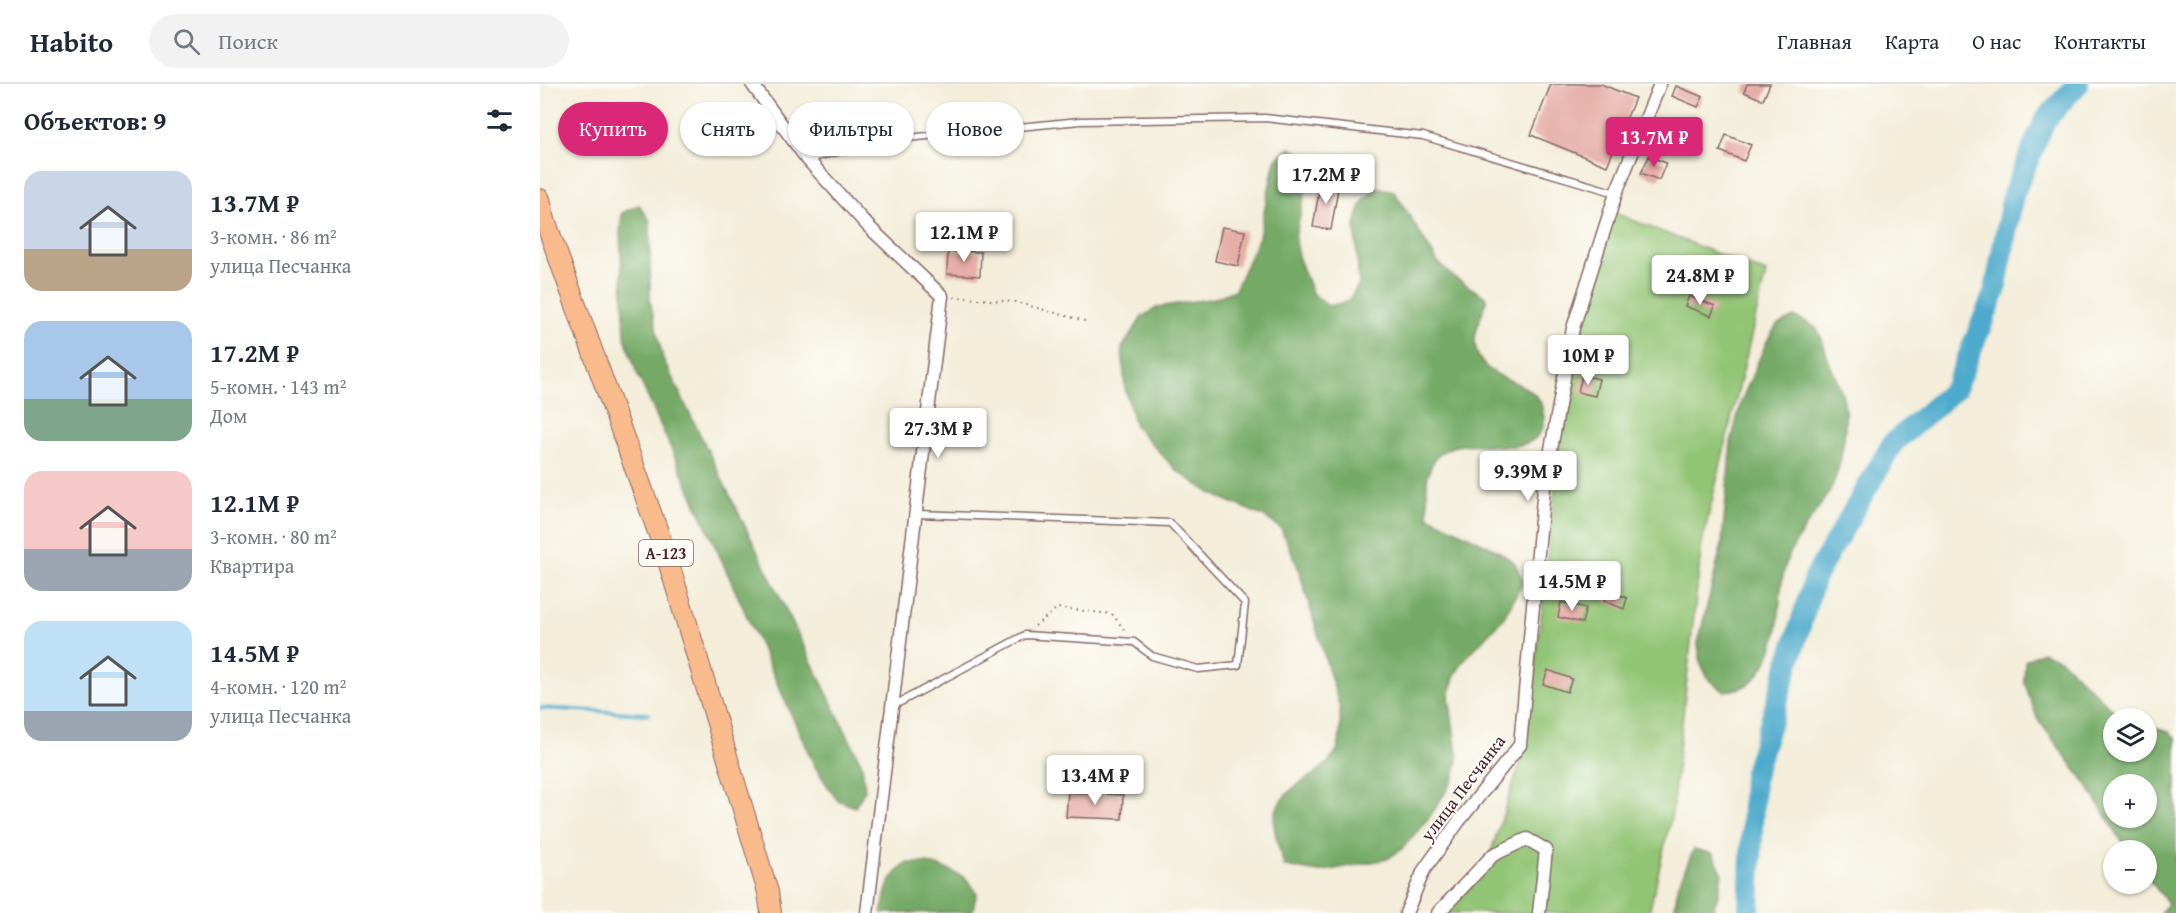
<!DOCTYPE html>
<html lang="ru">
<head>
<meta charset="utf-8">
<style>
  :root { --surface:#fff; --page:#f2f2f3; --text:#1f2937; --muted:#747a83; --line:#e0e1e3; --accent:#db2777 }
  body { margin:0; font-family:"Gentium Book Plus",serif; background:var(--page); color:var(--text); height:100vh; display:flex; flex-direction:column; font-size:22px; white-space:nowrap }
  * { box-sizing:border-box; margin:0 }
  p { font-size:20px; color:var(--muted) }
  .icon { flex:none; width:33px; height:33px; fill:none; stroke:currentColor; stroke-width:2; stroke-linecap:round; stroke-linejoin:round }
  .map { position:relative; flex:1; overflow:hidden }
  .details { display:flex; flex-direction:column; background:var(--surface); width:540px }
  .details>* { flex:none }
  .banner { position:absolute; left:18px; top:18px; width:570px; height:54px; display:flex; gap:12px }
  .tools { position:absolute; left:1563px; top:624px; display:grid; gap:12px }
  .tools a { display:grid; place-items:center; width:54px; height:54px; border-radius:50%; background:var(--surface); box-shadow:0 2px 4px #0004; font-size:30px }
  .price { position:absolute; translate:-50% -51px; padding:0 14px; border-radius:6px; background:#fff; color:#222; font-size:20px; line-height:39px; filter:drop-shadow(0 2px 3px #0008) }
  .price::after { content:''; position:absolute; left:50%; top:36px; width:18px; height:14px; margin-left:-9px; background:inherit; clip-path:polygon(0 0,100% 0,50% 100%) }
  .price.current { background:var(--accent); color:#fff }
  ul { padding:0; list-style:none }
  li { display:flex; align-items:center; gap:18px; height:150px; padding:0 24px }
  li span { display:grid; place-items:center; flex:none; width:168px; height:120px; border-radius:18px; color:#555 }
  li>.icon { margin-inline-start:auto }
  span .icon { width:72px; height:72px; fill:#fffc; stroke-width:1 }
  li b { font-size:26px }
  h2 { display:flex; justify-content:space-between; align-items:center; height:72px; padding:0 24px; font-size:26px }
  .pill { padding:0 21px; border-radius:27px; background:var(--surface); box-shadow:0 2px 4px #0004; font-size:21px; line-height:54px }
  .pill.current { background:var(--accent); color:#fff }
  header { display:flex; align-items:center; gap:36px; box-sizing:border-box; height:84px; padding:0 30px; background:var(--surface); border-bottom:2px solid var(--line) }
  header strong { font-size:28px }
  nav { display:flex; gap:33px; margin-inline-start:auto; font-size:21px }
  .search { width:420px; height:54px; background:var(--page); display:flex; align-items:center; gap:15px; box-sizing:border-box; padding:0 21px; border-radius:33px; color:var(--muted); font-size:22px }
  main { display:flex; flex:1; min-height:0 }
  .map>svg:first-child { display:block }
  .green { fill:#92c474; stroke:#6e7250; stroke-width:1.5 }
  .forest { fill:#75aa66; stroke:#606448; stroke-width:1.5; fill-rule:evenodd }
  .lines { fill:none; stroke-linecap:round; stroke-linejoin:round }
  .stream { stroke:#4daacc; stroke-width:4 }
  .river { stroke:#4daacc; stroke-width:22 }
  .building { fill:#e6aea6 }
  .service-casing { stroke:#856768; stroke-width:9 }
  .minor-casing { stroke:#856768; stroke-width:15 }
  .primary-casing { stroke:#856768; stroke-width:22 }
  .path { stroke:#856768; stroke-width:2; stroke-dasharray:1.5 4.5; stroke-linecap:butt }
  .service { stroke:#fff; stroke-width:6 }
  .minor { stroke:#fff; stroke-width:12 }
  .primary { stroke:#fabb8c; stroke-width:20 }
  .labels { text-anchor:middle; stroke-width:4.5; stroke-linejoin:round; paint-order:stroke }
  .shield { fill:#fdfcf7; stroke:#806168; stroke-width:1.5 }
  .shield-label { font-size:16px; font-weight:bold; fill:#4a1f2b }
  .street-label { font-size:18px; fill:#4a1f2b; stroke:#fdfcf7 }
</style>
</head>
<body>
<header>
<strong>Habito</strong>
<div class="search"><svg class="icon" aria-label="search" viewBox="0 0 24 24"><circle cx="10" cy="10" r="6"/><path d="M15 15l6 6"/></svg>Поиск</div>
<nav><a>Главная</a><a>Карта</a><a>О нас</a><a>Контакты</a></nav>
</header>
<main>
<section class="details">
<h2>Объектов: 9<svg class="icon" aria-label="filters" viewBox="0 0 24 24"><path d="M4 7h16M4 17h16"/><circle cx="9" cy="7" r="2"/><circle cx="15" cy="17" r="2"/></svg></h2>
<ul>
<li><span style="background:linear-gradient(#c9d6e8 65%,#b9a48a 0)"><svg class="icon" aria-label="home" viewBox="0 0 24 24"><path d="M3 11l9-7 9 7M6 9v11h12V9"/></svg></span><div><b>13.7M ₽</b><p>3-комн. · 86 m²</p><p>улица Песчанка</p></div></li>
<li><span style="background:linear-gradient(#a9c7e8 65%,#7fa58c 0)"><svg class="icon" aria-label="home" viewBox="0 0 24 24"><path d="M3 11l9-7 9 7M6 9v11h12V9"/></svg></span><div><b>17.2M ₽</b><p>5-комн. · 143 m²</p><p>Дом</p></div></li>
<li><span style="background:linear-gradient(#f6c9c9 65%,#9aa5b1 0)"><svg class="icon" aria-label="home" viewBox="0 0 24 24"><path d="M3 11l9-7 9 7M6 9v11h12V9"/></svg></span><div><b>12.1M ₽</b><p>3-комн. · 80 m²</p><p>Квартира</p></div></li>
<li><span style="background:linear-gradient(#bfe0f5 75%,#9aa5b1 0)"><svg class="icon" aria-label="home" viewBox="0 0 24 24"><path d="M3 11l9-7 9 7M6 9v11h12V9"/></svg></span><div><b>14.5M ₽</b><p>4-комн. · 120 m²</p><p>улица Песчанка</p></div></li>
</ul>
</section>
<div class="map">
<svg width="1636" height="829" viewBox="0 0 1636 829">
  <rect width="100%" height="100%" fill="#fdfcf7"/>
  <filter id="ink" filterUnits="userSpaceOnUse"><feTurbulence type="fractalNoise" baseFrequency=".0167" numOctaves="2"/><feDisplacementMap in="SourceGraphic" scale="12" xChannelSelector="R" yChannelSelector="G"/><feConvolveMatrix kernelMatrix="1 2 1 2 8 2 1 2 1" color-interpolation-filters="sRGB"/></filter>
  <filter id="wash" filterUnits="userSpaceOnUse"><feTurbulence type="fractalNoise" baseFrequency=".008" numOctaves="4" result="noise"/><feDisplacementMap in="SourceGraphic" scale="24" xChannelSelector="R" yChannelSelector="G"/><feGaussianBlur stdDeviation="1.35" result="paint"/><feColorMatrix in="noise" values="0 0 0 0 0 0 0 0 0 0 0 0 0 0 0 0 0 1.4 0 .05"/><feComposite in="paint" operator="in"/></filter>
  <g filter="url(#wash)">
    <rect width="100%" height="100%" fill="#f3edd9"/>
    <polygon class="green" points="1072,128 1226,189 1162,459 1132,729 1109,829 904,829 944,789 983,670 999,550 1023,334 1045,216"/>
    <g class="forest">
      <path d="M750,64L767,73L769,92L755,153L758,172L772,209L788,222L807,218L819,201L815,140L822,119L836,103L854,107L897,177L912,192L947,214C944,226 934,247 935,258C937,304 1001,290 1003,329C1004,333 1005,339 1003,343C984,389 904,329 888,391C885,403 888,419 888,432L958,467L975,479L983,498L964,533L924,576L914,593L909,613L918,676L913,696L891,731L863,764L847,775L779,788L744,782C741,768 733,750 734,736C738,699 782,696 797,666C802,654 800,637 800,624L758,483L741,445L725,433L670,409L636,386L595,342L585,304L582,264L602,233L618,223L675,214L695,206L719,153L735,76Z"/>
      <polygon points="99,121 110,137 110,217 123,275 322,681 325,706 315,723 297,716 275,683 97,289 85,253 80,149 82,129"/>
      <path d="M1254,233C1288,245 1278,252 1290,280C1294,290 1299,300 1302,310C1310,335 1302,385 1289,408C1276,430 1257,451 1248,474C1234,511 1246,544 1225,580C1220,589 1212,599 1203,603C1197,605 1191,606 1185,608L1169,596L1160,578L1158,559L1182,460L1191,358L1201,318L1226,259L1237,241Z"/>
      <path d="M1502,568L1521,576L1581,634H1574V668H1606L1607,642L1629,648L1636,654V829H1621L1628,819L1607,793L1606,766H1587L1547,701L1497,634L1484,597L1485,577ZM1574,700H1606V734H1574Z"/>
      <polygon points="1154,765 1173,770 1182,788 1179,808 1172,829 1134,829 1138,802"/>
      <path d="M367,779H387L406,785L424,793L437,809L432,828L342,829C346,803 347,796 367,779Z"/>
    </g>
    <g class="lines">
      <polyline class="stream" points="0,624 109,630"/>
      <polyline class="river" points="1209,829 1214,692 1275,493 1353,359 1415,305 1455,207 1473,111 1505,36 1538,0"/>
    </g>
    <g id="blocks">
      <g class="building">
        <polygon points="1011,0 1061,0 1095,14 1067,82 991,51"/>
        <polygon points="1207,0 1230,0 1223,16 1204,8"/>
        <polygon points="1136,2 1163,13 1158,23 1132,12"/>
        <polygon points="1186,51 1211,61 1204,77 1180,67"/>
        <polygon points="1109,72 1126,79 1119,96 1101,89"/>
        <polygon points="781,96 799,99 791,146 773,143"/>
        <polygon points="682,143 705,147 698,182 675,177"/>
        <polygon points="408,167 441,168 440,192 407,190"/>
        <polygon points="1149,212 1175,222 1171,232 1145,222"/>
        <polygon points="1042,291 1059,295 1055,312 1038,308"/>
        <polygon points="1070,504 1079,507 1078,510 1087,514 1084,525 1064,517"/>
        <polygon points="1021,518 1046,524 1042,539 1018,533"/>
        <polygon points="1008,586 1032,595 1027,608 1003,600"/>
        <polygon points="528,708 583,711 582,735 526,733"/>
      </g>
    </g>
  </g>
  <g filter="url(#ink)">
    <use href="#blocks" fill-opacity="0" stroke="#856768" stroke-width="1.5"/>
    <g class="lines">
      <g class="service-casing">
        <g id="service">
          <polyline points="267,75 347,56 540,37 725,34 883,52 1076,109"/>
          <polyline points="353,622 485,551 594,558 612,572 658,585 698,581 705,519 630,439 377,430"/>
        </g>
      </g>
      <g class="minor-casing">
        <g id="minor">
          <polyline points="212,0 267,75 328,142 402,212 327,829"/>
          <polyline points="866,829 884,786 919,737 980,661 1004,404 1033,244 1076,109 1120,0"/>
          <polyline points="898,829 953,771 987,755 1006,766 999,829"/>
        </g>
      </g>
      <g class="primary-casing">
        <polyline id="primary" points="0,115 5,136 126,470 228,808 231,829"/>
      </g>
      <g class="path">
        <polyline points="414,213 475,218 545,237"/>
        <polyline points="495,542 517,524 572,530 587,549"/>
      </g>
      <use href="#service" class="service"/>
      <use href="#minor" class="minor"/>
      <use href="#primary" class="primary"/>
    </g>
  </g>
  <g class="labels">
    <rect class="shield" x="99" y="456" width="54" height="26" rx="4.5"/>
    <g class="shield-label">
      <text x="126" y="475">А-123</text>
    </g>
    <g class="street-label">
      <text transform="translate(923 704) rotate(-53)" y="6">улица Песчанка</text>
    </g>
  </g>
</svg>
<div class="tools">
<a><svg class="icon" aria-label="layers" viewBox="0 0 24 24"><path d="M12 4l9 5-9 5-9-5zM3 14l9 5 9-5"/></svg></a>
<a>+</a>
<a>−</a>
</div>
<b class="price current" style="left:1114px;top:84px">13.7M ₽</b>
<b class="price" style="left:786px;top:121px">17.2M ₽</b>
<b class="price" style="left:424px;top:179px">12.1M ₽</b>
<b class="price" style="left:1160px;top:222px">24.8M ₽</b>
<b class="price" style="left:1048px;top:302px">10M ₽</b>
<b class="price" style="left:398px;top:375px">27.3M ₽</b>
<b class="price" style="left:988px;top:418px">9.39M ₽</b>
<b class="price" style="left:1032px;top:528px">14.5M ₽</b>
<b class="price" style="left:555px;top:722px">13.4M ₽</b>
<div class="banner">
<a class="pill current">Купить</a>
<a class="pill">Снять</a>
<a class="pill">Фильтры</a>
<a class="pill">Новое</a>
</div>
</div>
</main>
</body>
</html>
